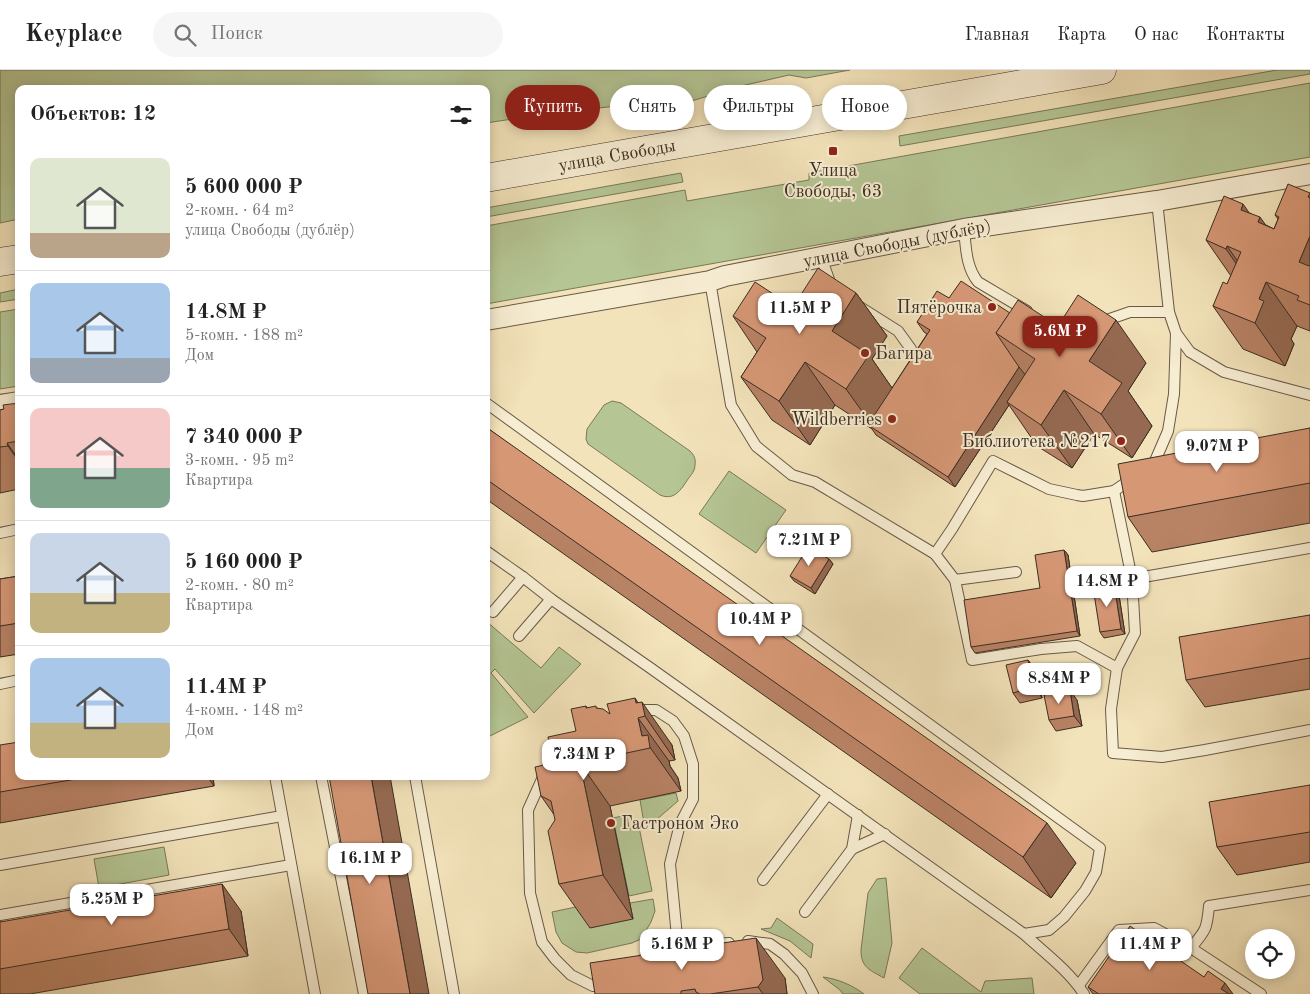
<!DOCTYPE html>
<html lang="ru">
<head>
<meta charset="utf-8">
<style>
  :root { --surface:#fff; --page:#f6f6f6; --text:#222; --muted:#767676; --line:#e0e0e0; --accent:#8f2418 }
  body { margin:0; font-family:"Old Standard TT",serif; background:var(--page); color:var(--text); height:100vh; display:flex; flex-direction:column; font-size:19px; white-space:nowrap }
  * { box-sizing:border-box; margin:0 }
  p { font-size:16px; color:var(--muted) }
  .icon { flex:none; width:28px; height:28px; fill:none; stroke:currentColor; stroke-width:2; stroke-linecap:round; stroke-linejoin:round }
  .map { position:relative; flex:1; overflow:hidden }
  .drawer { position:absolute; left:15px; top:15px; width:475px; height:695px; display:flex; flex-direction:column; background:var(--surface); border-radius:10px; box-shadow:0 2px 12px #0003 }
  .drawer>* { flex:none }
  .hud { position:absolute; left:505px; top:15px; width:475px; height:45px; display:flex; gap:10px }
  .buttons { position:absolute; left:1245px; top:859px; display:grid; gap:10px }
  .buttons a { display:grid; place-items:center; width:50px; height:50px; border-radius:50%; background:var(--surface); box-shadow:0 2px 12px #0003; font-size:25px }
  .price { position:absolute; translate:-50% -42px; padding:0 11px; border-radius:10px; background:#fff; color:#222; font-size:16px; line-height:32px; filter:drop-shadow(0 1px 2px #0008) }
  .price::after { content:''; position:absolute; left:50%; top:30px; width:15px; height:11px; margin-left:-8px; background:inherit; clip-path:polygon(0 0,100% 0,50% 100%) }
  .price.on { background:var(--accent); color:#fff }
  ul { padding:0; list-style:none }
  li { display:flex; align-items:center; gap:15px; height:125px; padding:0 15px }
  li+li { border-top:1px solid var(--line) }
  li span { display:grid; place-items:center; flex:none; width:140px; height:100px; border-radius:10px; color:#555 }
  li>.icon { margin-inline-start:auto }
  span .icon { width:60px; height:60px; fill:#fffc; stroke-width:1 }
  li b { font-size:21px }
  h2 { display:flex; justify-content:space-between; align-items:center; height:60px; padding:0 15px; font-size:21px }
  .chip { padding:0 18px; border-radius:22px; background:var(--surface); box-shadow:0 2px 12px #0003; font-size:18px; line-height:45px }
  .chip.on { background:var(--accent); color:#fff }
  header { display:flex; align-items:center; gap:30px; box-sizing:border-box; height:70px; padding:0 25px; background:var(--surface); border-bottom:1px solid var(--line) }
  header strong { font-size:24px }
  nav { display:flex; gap:28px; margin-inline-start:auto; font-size:18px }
  .search { width:350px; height:45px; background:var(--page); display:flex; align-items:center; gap:12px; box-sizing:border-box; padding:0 18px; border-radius:28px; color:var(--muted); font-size:19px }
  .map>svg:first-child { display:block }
  .green { fill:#b5c594; stroke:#78795b }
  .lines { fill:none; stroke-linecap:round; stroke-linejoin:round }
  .lane-casing { stroke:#695a48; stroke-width:12 }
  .street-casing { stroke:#695a48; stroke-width:22 }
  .secondary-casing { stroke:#3b2d22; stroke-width:29 }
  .lane { stroke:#f7edd2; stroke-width:10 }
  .street { stroke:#f7edd2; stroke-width:20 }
  .secondary { stroke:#f7edd2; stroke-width:28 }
  .wall { fill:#b88265; stroke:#3b2d22 }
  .shaded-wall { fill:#966a52; stroke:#3b2d22 }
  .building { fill:#d69775; stroke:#3b2d22 }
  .poi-dot { fill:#8f2418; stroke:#f7edd2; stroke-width:2 }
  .labels { text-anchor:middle; stroke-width:4; stroke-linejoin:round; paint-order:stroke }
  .street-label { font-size:18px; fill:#3b2d22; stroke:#f7edd2 }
  .poi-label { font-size:18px; fill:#3b2d22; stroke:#f7edd2; text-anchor:end }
</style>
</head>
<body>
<header>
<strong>Keyplace</strong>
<div class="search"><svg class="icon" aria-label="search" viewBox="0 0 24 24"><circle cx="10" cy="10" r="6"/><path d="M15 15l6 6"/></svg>Поиск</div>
<nav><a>Главная</a><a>Карта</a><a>О нас</a><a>Контакты</a></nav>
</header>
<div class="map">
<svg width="1310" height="924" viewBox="0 0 1310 924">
  <rect width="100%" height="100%" fill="#f3e3ba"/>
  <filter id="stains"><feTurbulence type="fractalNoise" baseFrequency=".004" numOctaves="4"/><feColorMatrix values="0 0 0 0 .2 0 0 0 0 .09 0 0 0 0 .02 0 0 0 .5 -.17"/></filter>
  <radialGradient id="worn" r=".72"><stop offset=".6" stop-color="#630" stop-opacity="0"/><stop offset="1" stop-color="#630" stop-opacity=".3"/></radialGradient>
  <g class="green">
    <polygon points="0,0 850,0 806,8 789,5 737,17 695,30 648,35 641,24 617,36 552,43 486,53 486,19 19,19 19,149 0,153"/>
    <polygon points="1277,0 1310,0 1310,4 900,76 899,66"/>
    <polygon points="1310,13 1310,87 486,234 486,156 685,120 687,131 809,110 809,103"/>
    <polygon points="681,103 683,112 486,147 486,138"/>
    <polygon points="19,219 19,229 0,232 0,223"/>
    <polygon points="19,239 19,316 0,319 0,242"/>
    <path d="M612,331L621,333L690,381C694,385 696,389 695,395C695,401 691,405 688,409C681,420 674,431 660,425L588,374L586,369L587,359L604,335Z"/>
    <polygon points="729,401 786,440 756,483 699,444"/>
    <polygon points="486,551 541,598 559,577 581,594 534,643 495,599 491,603 528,647 486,668 486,595 489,592 486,588"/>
    <polygon points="676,723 678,731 656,750 644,753 640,730"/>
    <polygon points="627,745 629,759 639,757 652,821 629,826 613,748"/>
    <polygon points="164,777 169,805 99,818 94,789"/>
    <path d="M886,808L892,873L884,908C870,900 861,898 861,880L868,823L877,809Z"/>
    <polygon points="653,829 655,841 651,852 641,869 632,873 587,883 576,882 562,873 556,862 552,842 585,835 630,833"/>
    <polygon points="777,848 813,874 811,888 790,871 761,859 771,858"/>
    <polygon points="922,878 981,922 985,911 1032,908 1034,924 920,924 899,908"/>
    <path d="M823,907C838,909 852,915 864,924H843L840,920Z"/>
  </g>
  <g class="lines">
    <g class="lane-casing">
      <g id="lane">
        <polyline points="1157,131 1169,242 1176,263 1190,282 1224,302 1310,325"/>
        <path d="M964,159C966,178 966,197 978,212L1027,241"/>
        <polyline points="821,187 831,215"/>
        <polyline points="710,211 731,335 756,376 792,405 815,412 935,484 955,510 972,590 1041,579 1077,576 1117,598"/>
        <polyline points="860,237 898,261 911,279"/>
        <polyline points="1101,252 1130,242 1169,242"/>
        <polyline points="486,333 1100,778 1096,802 1085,821 1064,847 1049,860 1024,864"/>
        <polyline points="1152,398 1168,361 1174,324 1176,263"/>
        <polyline points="1114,421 1132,509 1135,563 1117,598 1111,639 1113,683 1162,687 1205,680 1310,660"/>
        <polyline points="0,463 19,459"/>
        <path d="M486,481L523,507L551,529L649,597L1024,864C1045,883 1069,901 1084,924"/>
        <polyline points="935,484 952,459 993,391 1049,419 1077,425 1083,426 1114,421 1133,408"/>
        <polyline points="1132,509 1310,478"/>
        <polyline points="955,510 1016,502"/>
        <polyline points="493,542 523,507"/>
        <polyline points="519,566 551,529"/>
        <polyline points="0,614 19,610"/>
        <polyline points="634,640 656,640 673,651 684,666 693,694 693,729 680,754 670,794 678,877"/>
        <polyline points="561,679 552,687 528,740 530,823 542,872 555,889 571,905 593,916"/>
        <polyline points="275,706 315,924"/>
        <polyline points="321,706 364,924"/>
        <polyline points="415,706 454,924"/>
        <polyline points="852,779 885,764"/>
        <polyline points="0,795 282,746"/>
        <polyline points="763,810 828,724"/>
        <polyline points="805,842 852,779 858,745"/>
        <polyline points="0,845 291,795"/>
        <polyline points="748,871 770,874 784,884 802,903 813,924"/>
        <path d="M1191,878C1206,860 1207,859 1209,836L1310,820"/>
        <polyline points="645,887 678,877 729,873"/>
        <polyline points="1079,915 1119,860 1154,858 1191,878 1261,924"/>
      </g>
    </g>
    <g class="street-casing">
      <g id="street">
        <polyline points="486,250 710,211 725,206 964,159 1157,131 1310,104"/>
        <polyline points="0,335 19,332"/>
      </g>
    </g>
    <g class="secondary-casing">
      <g id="secondary">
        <polyline points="486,108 1102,0"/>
        <polyline points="0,192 19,189"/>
      </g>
    </g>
    <use href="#lane" class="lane"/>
    <use href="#street" class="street"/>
    <use href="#secondary" class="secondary"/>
  </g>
  <g class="wall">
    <polygon points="1310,123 1310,261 1297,256 1291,269 1294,274 1285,296 1243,279 1213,236 1227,214 1231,206 1206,170 1250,143 1266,155 1274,159 1278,149 1275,145"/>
    <polygon points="856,223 887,266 872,289 892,318 927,264 924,262 917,252 949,228 1010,243 1058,256 1146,293 1128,321 1152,356 1132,388 1094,364 1072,398 1037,376 1009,335 955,417 876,365 872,359 835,335 810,375 772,350 741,307 757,282 733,246 793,237"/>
    <polygon points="19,333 19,419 0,423 0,340 4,339"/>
    <polygon points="486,357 1076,793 1051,828 486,429"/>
    <polygon points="1310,358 1310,453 1152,482 1128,447"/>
    <polygon points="1064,480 1068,485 1080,566 975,583 971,577 1040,518"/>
    <polygon points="829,489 833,494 815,524 794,511 790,506"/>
    <polygon points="19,506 19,584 0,587 0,509"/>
    <polygon points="1118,519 1125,564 1104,568 1100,562"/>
    <polygon points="1310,545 1310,619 1205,637 1186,610"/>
    <polygon points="1028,590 1035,600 1042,628 1020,633 1013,623"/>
    <polygon points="1077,630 1082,656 1056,661 1049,650"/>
    <polygon points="638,633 672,675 675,690 669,691 670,696 678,708 681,721 610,736 633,849 590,858 559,814 555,746 541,726 553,693 576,661 586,636 587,638 597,638 610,644"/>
    <polygon points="0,675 19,706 213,706 214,716 0,753"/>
    <polygon points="1310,715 1310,792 1237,805 1217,777"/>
    <polygon points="241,841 248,886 30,924 0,924 0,852"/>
    <polygon points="1204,907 1233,924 1093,924 1088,917"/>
    <polygon points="785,908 787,924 595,924"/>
  </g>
  <g class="shaded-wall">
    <polygon points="1243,134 1274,178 1241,140"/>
    <polygon points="1260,147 1291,191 1258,152"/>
    <polygon points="1310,166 1310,208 1299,192"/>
    <polygon points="1227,176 1258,220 1256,222 1226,179"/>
    <polygon points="1266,212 1297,256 1291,269 1294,274 1285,296 1255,253 1259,229"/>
    <polygon points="856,223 887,266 872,289 899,328 874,358 846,319 832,261"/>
    <polygon points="1116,250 1146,293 1128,321 1152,356 1132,388 1101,344 1089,291"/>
    <polygon points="805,292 835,335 810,375 779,331"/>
    <polygon points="1019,297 1027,307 1007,332 1009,335 955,417 948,407"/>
    <polygon points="1064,320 1094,364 1072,398 1041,355"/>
    <polygon points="7,373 19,390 19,392 8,376"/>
    <polygon points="1064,480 1068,485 1080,566 1077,561"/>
    <polygon points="829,489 833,494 815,524 811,518"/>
    <polygon points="1114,514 1118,519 1125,564 1121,559"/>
    <polygon points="1028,590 1035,600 1042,628 1035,617"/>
    <polygon points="1070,620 1077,630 1082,656 1074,646"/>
    <polygon points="635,628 643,640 642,632 672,675 675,690 636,633"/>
    <polygon points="638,648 669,691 670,696 678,708 681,721 642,666"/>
    <polygon points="580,693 610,736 633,849 603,805"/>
    <polygon points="207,706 213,706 214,716"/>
    <polygon points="371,706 390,706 429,924 410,924"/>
    <polygon points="1047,753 1076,793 1051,828 1023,787"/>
    <polygon points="222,814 241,841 248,886 229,859"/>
    <polygon points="756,868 785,908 787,924 763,924 758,917"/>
    <polygon points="1225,913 1233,924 1225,924 1221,919"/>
  </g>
  <g class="building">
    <polygon points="1288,114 1310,123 1308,127 1310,128 1310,166 1299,192 1309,196 1310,195 1310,235 1297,230 1299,226 1266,212 1259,229 1264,231 1255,253 1213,236 1223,212 1227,214 1241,182 1227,176 1226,179 1206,170 1224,126 1243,134 1241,140 1260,147 1258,152 1274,159 1279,147 1275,145"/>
    <polygon points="818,198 856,223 832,261 869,285 846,319 805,292 779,331 741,307 766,268 733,246 755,212 793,237"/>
    <polygon points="961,211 1010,243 996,263 1019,297 948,407 868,355 930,260 917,252 937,221 949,228"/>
    <polygon points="1078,225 1116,250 1089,291 1122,313 1101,344 1064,320 1041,355 1007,332 1035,289 996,263 1018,230 1058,256"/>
    <polygon points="19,333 19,371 7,373 8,376 0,377 0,340 4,339 3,335"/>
    <polygon points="486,357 1047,753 1023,787 486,409"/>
    <polygon points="1310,358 1310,413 1128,447 1118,394"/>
    <polygon points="808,477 829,489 811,518 790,506"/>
    <polygon points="1064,480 1077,561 971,577 964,530 1040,518 1035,485"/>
    <polygon points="19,506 19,553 0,556 0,509"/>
    <polygon points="1114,514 1121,559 1100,562 1093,517"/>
    <polygon points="1310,545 1310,588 1186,610 1179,567"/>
    <polygon points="1028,590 1035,617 1013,623 1006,595"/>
    <polygon points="1070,620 1074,646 1049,650 1044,625"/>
    <polygon points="635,628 636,633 642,632 645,646 638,648 642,666 648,665 650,678 580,693 603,805 559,814 548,761 555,750 551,731 541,726 535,697 553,693 548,667 576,661 571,639 586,636 586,638 596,636 596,638 603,639 610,644 607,634"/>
    <polygon points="19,672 19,706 94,706 0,722 0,675"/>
    <polygon points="329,706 371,706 410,924 368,924"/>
    <polygon points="1310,715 1310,762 1217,777 1209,732"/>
    <polygon points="222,814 229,859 0,899 0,852"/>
    <polygon points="1130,856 1204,907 1208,901 1225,913 1221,919 1229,924 1099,924 1088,917"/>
    <polygon points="756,868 763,910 758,917 710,924 700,924 696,922 695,919 681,921 681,924 595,924 590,893"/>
  </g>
  <g class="poi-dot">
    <rect x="828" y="76" width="10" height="10" rx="2.5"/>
    <circle cx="992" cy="237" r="5"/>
    <circle cx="865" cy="283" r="5"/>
    <circle cx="892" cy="349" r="5"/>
    <circle cx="1121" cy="371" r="5"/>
    <circle cx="611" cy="753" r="5"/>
  </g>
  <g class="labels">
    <g class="street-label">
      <text transform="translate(617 85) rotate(-10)" y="6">улица Свободы</text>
      <text transform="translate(897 173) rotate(-11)" y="6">улица Свободы (дублёр)</text>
    </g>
    <g class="poi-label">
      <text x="833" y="106" text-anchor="middle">Улица<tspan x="833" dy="21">Свободы, 63</tspan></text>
      <text x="982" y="243">Пятёрочка</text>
      <text x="875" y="289" text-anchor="start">Багира</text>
      <text x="882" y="355">Wildberries</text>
      <text x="1111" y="377">Библиотека №217</text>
      <text x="621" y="759" text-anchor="start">Гастроном Эко</text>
    </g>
  </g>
  <rect width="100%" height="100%" filter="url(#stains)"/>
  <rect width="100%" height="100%" fill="url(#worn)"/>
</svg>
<div class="buttons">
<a><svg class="icon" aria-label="locate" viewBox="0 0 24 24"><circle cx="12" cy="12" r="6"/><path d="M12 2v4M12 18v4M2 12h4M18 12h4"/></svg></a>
</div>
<b class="price" style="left:800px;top:265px">11.5M ₽</b>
<b class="price on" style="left:1060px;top:288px">5.6M ₽</b>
<b class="price" style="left:1217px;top:403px">9.07M ₽</b>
<b class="price" style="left:809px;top:497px">7.21M ₽</b>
<b class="price" style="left:1107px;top:538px">14.8M ₽</b>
<b class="price" style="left:760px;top:576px">10.4M ₽</b>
<b class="price" style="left:1059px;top:635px">8.84M ₽</b>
<b class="price" style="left:584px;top:711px">7.34M ₽</b>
<b class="price" style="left:370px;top:815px">16.1M ₽</b>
<b class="price" style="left:112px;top:856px">5.25M ₽</b>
<b class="price" style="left:682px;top:901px">5.16M ₽</b>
<b class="price" style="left:1150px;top:901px">11.4M ₽</b>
<div class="hud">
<a class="chip on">Купить</a>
<a class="chip">Снять</a>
<a class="chip">Фильтры</a>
<a class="chip">Новое</a>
</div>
<section class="drawer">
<h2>Объектов: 12<svg class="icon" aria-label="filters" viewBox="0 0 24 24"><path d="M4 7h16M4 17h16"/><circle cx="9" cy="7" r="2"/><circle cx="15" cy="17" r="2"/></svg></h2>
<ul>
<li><span style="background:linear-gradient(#dfe7d0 75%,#b9a48a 0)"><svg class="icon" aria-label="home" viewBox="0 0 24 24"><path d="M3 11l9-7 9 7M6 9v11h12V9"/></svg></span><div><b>5 600 000 ₽</b><p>2-комн. · 64 m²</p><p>улица Свободы (дублёр)</p></div></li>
<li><span style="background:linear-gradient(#a9c7e8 75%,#9aa5b1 0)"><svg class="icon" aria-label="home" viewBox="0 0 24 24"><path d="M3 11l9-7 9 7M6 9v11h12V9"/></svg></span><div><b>14.8M ₽</b><p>5-комн. · 188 m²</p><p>Дом</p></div></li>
<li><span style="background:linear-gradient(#f6c9c9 60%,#7fa58c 0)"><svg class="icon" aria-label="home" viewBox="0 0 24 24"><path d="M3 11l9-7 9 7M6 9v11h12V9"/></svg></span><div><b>7 340 000 ₽</b><p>3-комн. · 95 m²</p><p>Квартира</p></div></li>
<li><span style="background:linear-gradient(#c9d6e8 60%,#c2b280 0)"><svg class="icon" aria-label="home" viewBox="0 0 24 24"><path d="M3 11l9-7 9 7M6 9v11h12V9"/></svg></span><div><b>5 160 000 ₽</b><p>2-комн. · 80 m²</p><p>Квартира</p></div></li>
<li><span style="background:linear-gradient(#a9c7e8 65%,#c2b280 0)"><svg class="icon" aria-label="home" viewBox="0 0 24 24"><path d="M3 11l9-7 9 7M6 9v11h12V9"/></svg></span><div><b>11.4M ₽</b><p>4-комн. · 148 m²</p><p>Дом</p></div></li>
</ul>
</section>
</div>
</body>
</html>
